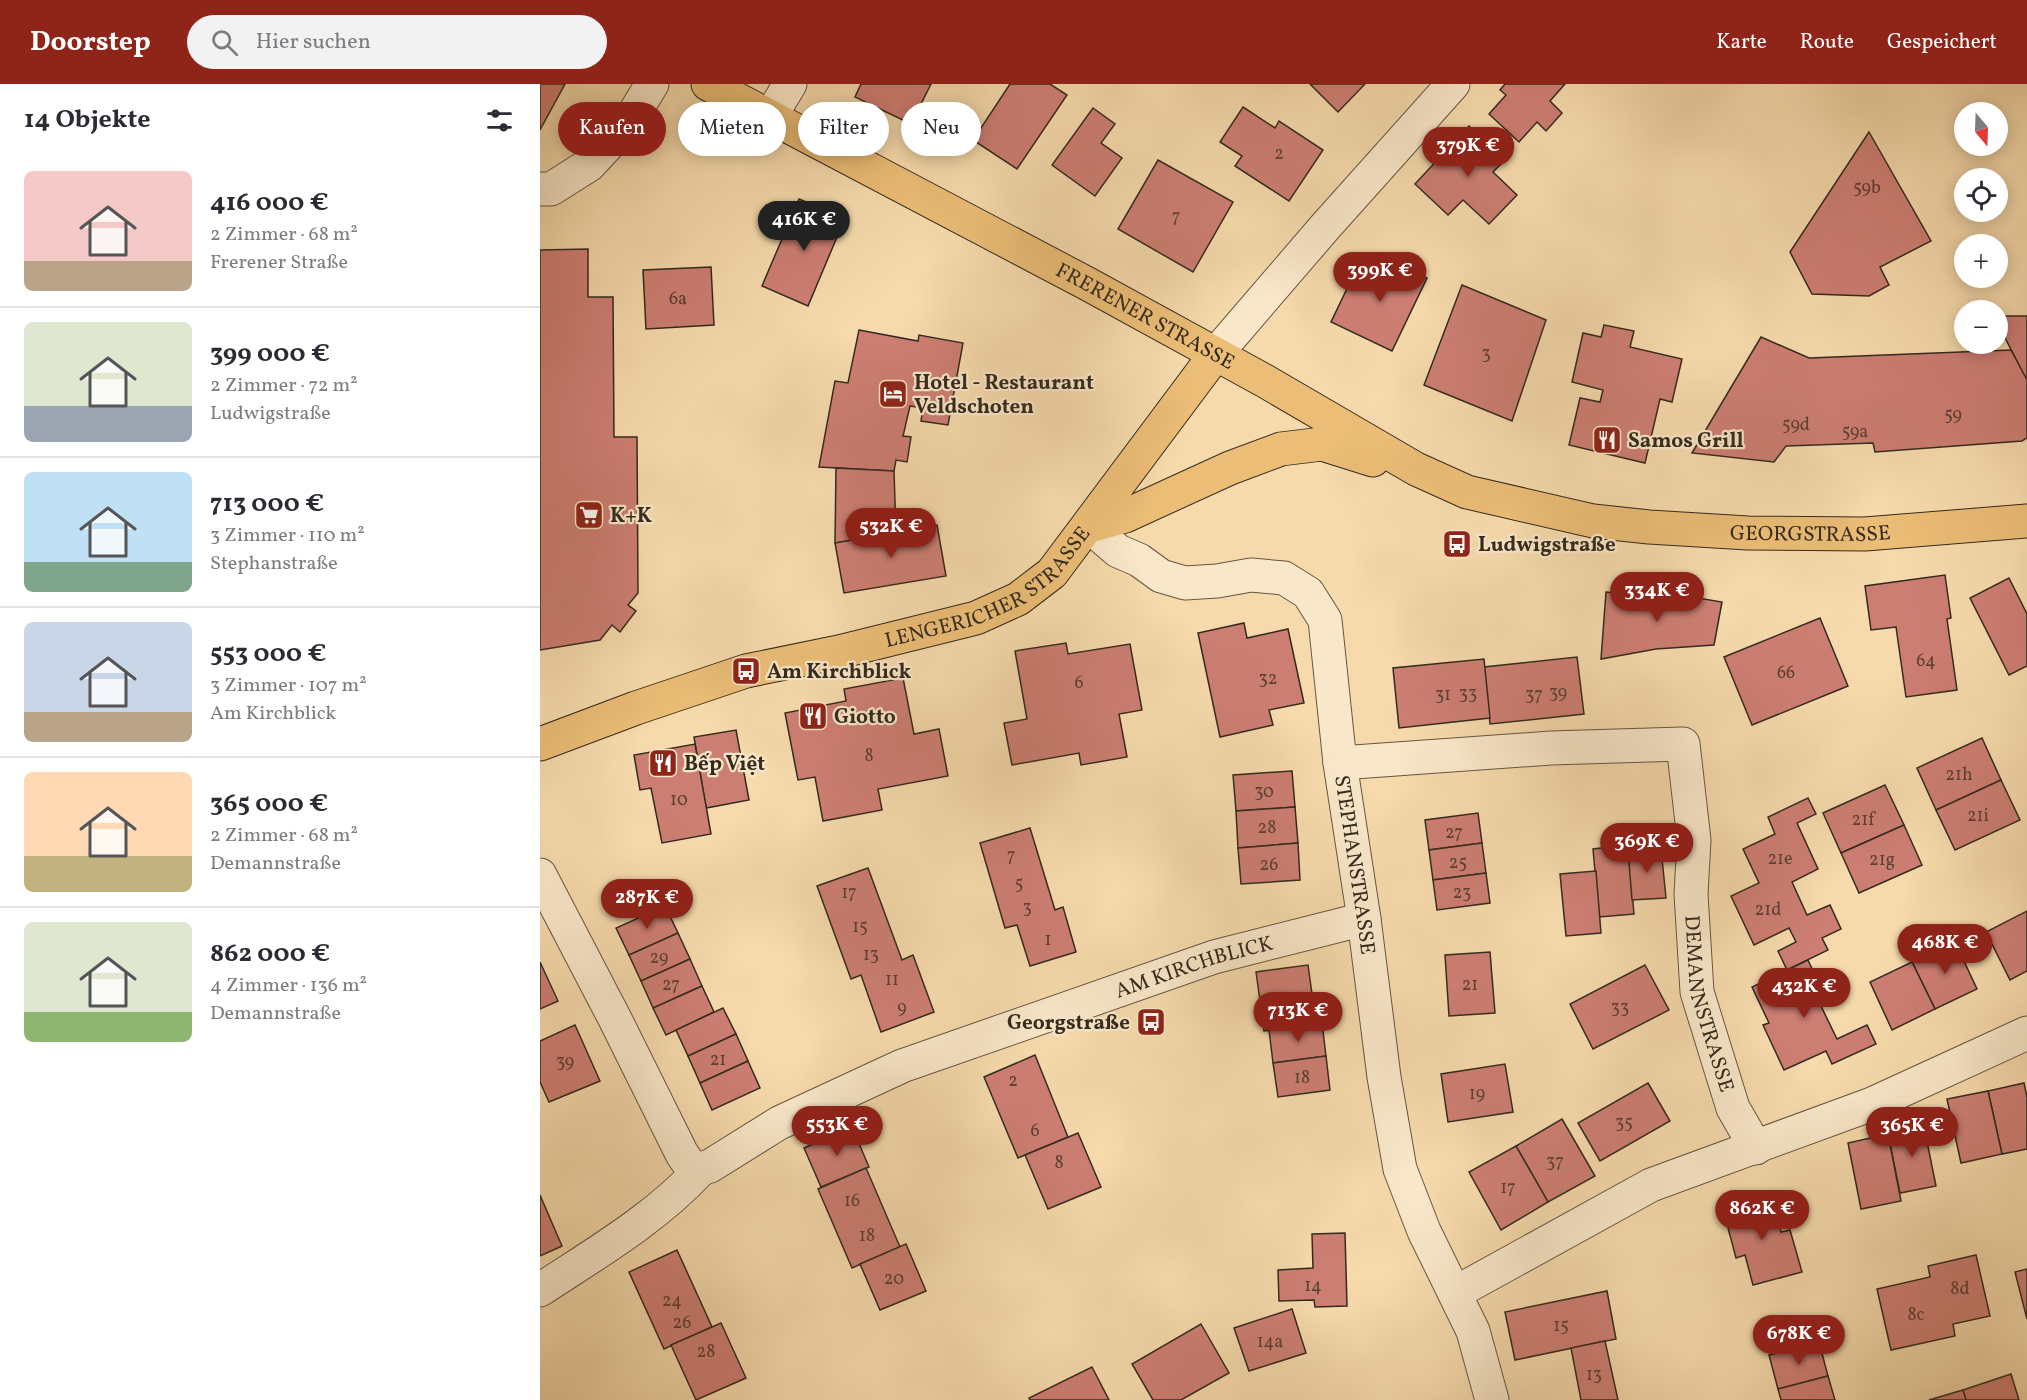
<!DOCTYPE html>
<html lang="de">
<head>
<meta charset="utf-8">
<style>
  :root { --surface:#fff; --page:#f2f2f3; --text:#2b2b33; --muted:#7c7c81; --line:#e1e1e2; --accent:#8f2418 }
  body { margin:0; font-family:Vollkorn,serif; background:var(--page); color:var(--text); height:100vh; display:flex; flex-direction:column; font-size:22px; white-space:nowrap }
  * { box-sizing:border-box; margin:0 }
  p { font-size:20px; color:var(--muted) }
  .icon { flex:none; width:33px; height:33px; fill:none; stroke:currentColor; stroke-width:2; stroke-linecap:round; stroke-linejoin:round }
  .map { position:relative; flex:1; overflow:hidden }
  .panel { display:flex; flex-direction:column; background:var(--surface); width:540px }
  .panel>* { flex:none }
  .hud { position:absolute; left:18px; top:18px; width:570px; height:54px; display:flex; gap:12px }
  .needle { width:39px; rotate:161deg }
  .tools { position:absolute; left:1414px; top:18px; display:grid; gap:12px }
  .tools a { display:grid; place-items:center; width:54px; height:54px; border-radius:50%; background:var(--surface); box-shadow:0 3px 15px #0003; font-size:30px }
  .price { position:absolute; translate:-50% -51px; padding:0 14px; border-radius:21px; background:var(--accent); color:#fff; font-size:20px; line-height:39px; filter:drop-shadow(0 2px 3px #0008) }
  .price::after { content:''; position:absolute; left:50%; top:36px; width:18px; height:14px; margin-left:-9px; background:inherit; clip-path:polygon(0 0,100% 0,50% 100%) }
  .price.on { background:#222; color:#fff }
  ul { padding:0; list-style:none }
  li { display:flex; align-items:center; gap:18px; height:150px; padding:0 24px }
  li+li { border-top:2px solid var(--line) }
  li span { display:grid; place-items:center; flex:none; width:168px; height:120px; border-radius:9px; color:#555 }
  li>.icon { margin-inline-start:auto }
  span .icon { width:72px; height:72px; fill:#fffc; stroke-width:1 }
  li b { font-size:26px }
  h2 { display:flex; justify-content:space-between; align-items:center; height:72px; padding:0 24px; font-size:26px }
  .tag { padding:0 21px; border-radius:27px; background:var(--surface); box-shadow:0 3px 15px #0003; font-size:21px; line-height:54px }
  .tag.on { background:var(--accent); color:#fff }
  header { display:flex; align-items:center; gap:36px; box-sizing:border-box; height:84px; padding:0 30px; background:var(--accent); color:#fff }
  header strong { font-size:28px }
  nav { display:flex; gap:33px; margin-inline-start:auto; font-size:21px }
  .search { width:420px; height:54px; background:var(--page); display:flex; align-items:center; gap:15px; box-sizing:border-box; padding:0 21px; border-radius:33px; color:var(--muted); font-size:22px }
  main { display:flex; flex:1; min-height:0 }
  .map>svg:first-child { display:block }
  .building { fill:#cd7e73; stroke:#332a1e; stroke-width:1.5 }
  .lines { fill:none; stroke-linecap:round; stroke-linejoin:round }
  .minor-casing { stroke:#645642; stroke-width:35 }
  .major-casing { stroke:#332a1e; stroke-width:35 }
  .minor { stroke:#f9e7c9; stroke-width:33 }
  .major { stroke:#ebbd76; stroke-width:33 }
  .labels { text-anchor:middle; stroke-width:4.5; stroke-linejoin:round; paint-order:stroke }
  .number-label { font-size:18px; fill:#5a3f33 }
  .street-label { font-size:21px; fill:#332a1e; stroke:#f9e7c9 }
  .poi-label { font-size:21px; font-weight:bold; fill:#332a1e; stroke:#f9e7c9; text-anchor:start }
</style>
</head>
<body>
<header>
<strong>Doorstep</strong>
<div class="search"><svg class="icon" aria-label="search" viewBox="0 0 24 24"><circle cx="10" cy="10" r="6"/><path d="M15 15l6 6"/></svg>Hier suchen</div>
<nav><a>Karte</a><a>Route</a><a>Gespeichert</a></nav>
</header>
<main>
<section class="panel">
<h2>14 Objekte<svg class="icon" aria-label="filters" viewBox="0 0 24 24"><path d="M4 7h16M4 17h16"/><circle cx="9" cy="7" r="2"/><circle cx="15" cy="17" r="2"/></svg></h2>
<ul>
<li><span style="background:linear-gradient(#f6c9c9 75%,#b9a48a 0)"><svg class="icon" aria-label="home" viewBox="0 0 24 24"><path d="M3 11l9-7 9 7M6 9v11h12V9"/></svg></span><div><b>416 000 €</b><p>2 Zimmer · 68 m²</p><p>Frerener Straße</p></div></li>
<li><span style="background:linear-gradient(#dfe7d0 70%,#9aa5b1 0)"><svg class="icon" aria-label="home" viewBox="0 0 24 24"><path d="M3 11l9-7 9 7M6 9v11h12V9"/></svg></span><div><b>399 000 €</b><p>2 Zimmer · 72 m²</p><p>Ludwigstraße</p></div></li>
<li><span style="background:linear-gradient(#bfe0f5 75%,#7fa58c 0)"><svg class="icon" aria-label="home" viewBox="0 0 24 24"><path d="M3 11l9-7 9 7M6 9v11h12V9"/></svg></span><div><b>713 000 €</b><p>3 Zimmer · 110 m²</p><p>Stephanstraße</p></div></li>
<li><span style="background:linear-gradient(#c9d6e8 75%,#b9a48a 0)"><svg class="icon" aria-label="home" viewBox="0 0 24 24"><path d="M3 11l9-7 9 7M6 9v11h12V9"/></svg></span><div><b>553 000 €</b><p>3 Zimmer · 107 m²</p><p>Am Kirchblick</p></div></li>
<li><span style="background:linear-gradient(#ffd9b3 70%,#c2b280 0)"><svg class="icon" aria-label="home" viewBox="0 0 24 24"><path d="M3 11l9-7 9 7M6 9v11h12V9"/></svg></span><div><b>365 000 €</b><p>2 Zimmer · 68 m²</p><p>Demannstraße</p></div></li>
<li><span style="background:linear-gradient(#dfe7d0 75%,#8fb573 0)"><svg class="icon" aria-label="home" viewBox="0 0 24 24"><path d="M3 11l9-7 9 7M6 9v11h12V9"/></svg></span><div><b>862 000 €</b><p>4 Zimmer · 136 m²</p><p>Demannstraße</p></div></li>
</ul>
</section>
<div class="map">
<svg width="1487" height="1316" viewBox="0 0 1487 1316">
  <rect width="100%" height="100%" fill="#f6daac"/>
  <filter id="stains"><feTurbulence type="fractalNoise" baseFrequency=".00333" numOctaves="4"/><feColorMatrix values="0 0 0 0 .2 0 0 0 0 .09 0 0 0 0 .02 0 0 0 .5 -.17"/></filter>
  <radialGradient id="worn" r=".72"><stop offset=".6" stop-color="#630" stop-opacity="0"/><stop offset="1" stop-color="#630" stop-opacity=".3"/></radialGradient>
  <g class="building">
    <polygon points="0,0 25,0 0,46"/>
    <polygon points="321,0 391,0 371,40 315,13"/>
    <polygon points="470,0 510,0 527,11 477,85 433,56"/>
    <polygon points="770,0 825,0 798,28"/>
    <polygon points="965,0 1025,0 1010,17 1022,29 1006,47 997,38 979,58 949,30 966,11 960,6"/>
    <polygon points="703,23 735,44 739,37 783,66 749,117 695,82 702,72 680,58"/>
    <polygon points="553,24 575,40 561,59 582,74 555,112 512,81"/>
    <polygon points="929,42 965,76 953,88 977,111 949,140 923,116 908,131 875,100"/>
    <polygon points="1329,48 1391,157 1340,183 1349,201 1329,212 1272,210 1250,168"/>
    <polygon points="618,76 693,118 653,188 578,145"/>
    <polygon points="259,115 305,134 268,222 222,202"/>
    <polygon points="48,165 48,213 73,213 74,353 97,353 98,509 88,521 96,527 80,548 72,541 60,556 0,566 0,166"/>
    <polygon points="839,172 887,194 852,267 791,238 814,190 827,196"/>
    <polygon points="171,183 174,241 106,245 103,186"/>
    <polygon points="922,201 1006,236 972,337 884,301"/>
    <polygon points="1458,232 1487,232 1487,297 1458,240"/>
    <polygon points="1064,241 1094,247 1090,263 1142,275 1132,318 1120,315 1105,379 1029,361 1040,314 1060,318 1063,306 1032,298 1043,249 1061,253"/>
    <polygon points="319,246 378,257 379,251 423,259 408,341 381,337 383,324 370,322 363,352 371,353 367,378 356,376 354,387 279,383 295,297 308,299"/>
    <polygon points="1221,253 1269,274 1471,266 1487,296 1487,354 1482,357 1335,368 1333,359 1246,362 1234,378 1152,369"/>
    <polygon points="296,384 354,387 356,449 295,459"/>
    <polygon points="397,441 406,492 304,509 295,459"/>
    <polygon points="1405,491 1411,534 1407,535 1417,606 1366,613 1356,543 1331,546 1325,502"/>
    <polygon points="1469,494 1487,530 1487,582 1469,591 1430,514"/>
    <polygon points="1066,508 1122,513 1123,508 1182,518 1174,561 1116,565 1061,575"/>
    <polygon points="1280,534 1308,602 1212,641 1184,573"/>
    <polygon points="704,539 707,554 748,545 764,619 729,626 733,641 680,653 658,549"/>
    <polygon points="526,559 528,570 590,560 602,626 579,630 587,673 541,681 539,669 472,681 464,639 487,635 475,567"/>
    <polygon points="1037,573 1044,630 950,640 944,583"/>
    <polygon points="944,575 950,634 859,644 853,584"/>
    <polygon points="363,594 374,650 399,645 408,692 338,705 342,726 283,737 275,693 258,696 245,629 306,617 304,605"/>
    <polygon points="196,646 209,716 166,724 154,653"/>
    <polygon points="1442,654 1461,696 1396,726 1377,684"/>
    <polygon points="155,660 171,750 122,759 111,704 100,706 94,671"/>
    <polygon points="752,687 755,723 696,727 693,691"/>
    <polygon points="1461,696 1480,736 1415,766 1396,726"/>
    <polygon points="1345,701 1364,741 1301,769 1283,729"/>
    <polygon points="1268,714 1276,730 1257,739 1278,785 1252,798 1267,831 1290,821 1301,845 1282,854 1288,866 1247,886 1238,867 1256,858 1249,844 1214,861 1191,812 1219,799 1203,765 1235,750 1228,733"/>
    <polygon points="755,723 758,759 698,764 696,727"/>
    <polygon points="938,729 942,759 889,766 885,736"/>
    <polygon points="1364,741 1382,781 1319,809 1301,769"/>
    <polygon points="490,744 515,826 523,823 536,868 490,882 477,841 465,844 440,759"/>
    <polygon points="758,759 760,796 701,800 698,764"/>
    <polygon points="942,759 946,789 893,796 889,766"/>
    <polygon points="1088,761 1094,830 1059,833 1053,765"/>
    <polygon points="1121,764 1126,814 1092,816 1088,767"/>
    <polygon points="328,784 362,876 373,871 394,928 341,948 321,891 311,895 277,802"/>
    <polygon points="1056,787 1061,849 1026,852 1020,790"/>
    <polygon points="946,789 950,819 897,826 893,796"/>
    <polygon points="125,822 138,849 89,871 76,844"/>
    <polygon points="1487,827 1487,887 1470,896 1446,848"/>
    <polygon points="138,849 150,875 101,897 89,871"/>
    <polygon points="1415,858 1437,905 1395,925 1372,878"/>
    <polygon points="950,868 955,929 909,932 905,871"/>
    <polygon points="150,875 162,902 113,924 101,897"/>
    <polygon points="1268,876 1287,917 1280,920 1297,955 1327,941 1336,960 1292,980 1286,967 1244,986 1223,941 1229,939 1212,903"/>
    <polygon points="0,878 18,917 0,925"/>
    <polygon points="1372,878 1395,925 1352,946 1330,898"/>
    <polygon points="768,881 772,910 720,917 716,888"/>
    <polygon points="1105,881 1129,926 1053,965 1030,920"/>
    <polygon points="162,902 174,928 126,951 113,924"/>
    <polygon points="772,910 776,940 724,947 720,917"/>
    <polygon points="183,924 196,950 148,972 136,946"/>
    <polygon points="782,939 786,972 733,979 729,946"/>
    <polygon points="35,941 60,997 9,1018 0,998 0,957"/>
    <polygon points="196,950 208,977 160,999 148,972"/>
    <polygon points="495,971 528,1053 478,1074 444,993"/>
    <polygon points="786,972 790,1006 738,1013 733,979"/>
    <polygon points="208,977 220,1004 172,1026 160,999"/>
    <polygon points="965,980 973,1028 908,1038 901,990"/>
    <polygon points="1108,999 1130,1037 1060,1077 1038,1039"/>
    <polygon points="1484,999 1487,1013 1487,1065 1462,1070 1448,1007"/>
    <polygon points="1448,1007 1462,1070 1421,1079 1407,1015"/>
    <polygon points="1022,1035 1055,1092 1008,1118 976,1062"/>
    <polygon points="1383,1038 1396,1102 1360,1109 1347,1045"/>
    <polygon points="312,1043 329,1083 281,1103 264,1064"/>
    <polygon points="538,1049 561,1103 508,1125 485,1071"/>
    <polygon points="1348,1050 1361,1117 1321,1125 1308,1059"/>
    <polygon points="976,1062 1008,1118 961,1146 929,1088"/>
    <polygon points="326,1084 360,1163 312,1184 278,1105"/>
    <polygon points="0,1111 22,1162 0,1172"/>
    <polygon points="1231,1112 1241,1148 1250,1146 1262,1188 1213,1201 1205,1171 1196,1174 1183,1125"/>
    <polygon points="805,1149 807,1222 775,1223 774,1216 739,1217 738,1186 773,1184 772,1150"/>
    <polygon points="366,1160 386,1207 340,1226 320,1180"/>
    <polygon points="137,1166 172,1243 124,1265 89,1188"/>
    <polygon points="1436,1171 1450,1232 1413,1240 1415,1252 1351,1266 1337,1205 1390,1193 1388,1182"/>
    <polygon points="1487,1185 1487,1235 1475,1188"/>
    <polygon points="1067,1207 1076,1255 975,1276 965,1228"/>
    <polygon points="752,1225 766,1269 709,1287 694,1244"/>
    <polygon points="181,1239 206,1294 156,1316 131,1261"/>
    <polygon points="661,1240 689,1289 641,1316 613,1316 592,1280"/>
    <polygon points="1065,1257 1078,1316 1041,1316 1031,1264"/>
    <polygon points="1279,1258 1288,1292 1238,1305 1229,1271"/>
    <polygon points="552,1283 569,1316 490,1316 489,1314"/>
    <polygon points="1471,1290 1479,1316 1426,1316 1423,1306"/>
    <polygon points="1288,1292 1295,1316 1241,1316 1238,1305"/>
    <polygon points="1423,1306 1426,1316 1389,1316"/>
  </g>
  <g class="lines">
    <g class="minor-casing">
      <g id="minor">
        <polyline points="230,33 250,0"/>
        <polyline points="0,105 11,105 49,81 89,38 112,0"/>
        <polyline points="675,271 785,143 913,0"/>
        <path id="s1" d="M549,442L578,467L599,476L621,492L645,499L677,497L711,491L744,494L768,509L785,536L800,679L824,835L844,993L860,1085L884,1147L933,1247L952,1316"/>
        <path id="s2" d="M800,679L1011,664L1143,660L1154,756L1151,810L1157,908L1193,1024L1216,1064"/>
        <path id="s3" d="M0,791L75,935L142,1070L151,1083L161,1085L170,1082L239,1039L362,982L674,873L824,835"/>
        <path d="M0,1206C56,1169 115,1135 161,1085"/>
        <polyline points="915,1209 1111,1101 1332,1020 1487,949"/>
      </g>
    </g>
    <g class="major-casing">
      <g id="major">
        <path id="s4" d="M168,0L546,199L725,297L876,385L927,408L1053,437L1109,443L1208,449L1325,450L1487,437"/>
        <polyline points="549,442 585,432 690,384 741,365 782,360 833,376"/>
        <path id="s5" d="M0,660L96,624L206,587L299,568L436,534L478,515L512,489L675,271"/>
      </g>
    </g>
    <use href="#minor" class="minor"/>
    <use href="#major" class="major"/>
  </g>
  <defs>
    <g id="hotel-square" transform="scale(1.5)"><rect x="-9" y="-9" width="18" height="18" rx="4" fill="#8f2418" stroke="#f9e7c9"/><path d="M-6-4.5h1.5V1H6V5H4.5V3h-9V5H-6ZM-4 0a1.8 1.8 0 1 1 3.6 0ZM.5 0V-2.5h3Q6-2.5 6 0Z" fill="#fff"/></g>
    <g id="restaurant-square" transform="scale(1.5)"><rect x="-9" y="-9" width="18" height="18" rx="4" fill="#8f2418" stroke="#f9e7c9"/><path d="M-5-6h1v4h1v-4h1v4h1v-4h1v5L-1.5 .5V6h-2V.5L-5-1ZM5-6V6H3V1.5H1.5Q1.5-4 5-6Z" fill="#fff"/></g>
    <g id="supermarket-square" transform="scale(1.5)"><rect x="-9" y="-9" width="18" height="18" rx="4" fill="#8f2418" stroke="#f9e7c9"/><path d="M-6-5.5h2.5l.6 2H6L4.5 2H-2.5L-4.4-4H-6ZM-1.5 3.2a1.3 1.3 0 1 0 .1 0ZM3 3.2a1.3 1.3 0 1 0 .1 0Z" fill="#fff"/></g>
    <g id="bus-square" transform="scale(1.5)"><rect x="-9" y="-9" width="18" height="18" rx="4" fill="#8f2418" stroke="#f9e7c9"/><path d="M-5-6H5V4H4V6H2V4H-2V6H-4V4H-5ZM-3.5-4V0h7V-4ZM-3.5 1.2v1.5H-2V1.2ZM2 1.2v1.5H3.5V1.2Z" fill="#fff"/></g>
  </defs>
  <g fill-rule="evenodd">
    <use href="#hotel-square" x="353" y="310"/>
    <use href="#restaurant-square" x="1067" y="356"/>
    <use href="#supermarket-square" x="49" y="431"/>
    <use href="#bus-square" x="917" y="460"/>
    <use href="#bus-square" x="206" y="587"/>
    <use href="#restaurant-square" x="273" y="632"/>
    <use href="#restaurant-square" x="123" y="679"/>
    <use href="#bus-square" x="611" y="938"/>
  </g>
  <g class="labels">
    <g class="number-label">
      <text x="739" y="75">2</text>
      <text x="1327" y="109">59b</text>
      <text x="636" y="138">7</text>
      <text x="138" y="220">6a</text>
      <text x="946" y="275">3</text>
      <text x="1413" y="336">59</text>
      <text x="1256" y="346">59d</text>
      <text x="1315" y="353">59a</text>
      <text x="1386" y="582">64</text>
      <text x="1246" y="594">66</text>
      <text x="728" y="600">32</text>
      <text x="539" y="604">6</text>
      <text x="1018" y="614">39</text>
      <text x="928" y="615">33</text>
      <text x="903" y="616">31</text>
      <text x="994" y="616">37</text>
      <text x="329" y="677">8</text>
      <text x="1419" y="696">21h</text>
      <text x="724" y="713">30</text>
      <text x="139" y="721">10</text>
      <text x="1438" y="737">21i</text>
      <text x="1323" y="741">21f</text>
      <text x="727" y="749">28</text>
      <text x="914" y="754">27</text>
      <text x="471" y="777">7</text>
      <text x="1240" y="780">21e</text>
      <text x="1342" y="781">21g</text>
      <text x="918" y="784">25</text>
      <text x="729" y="786">26</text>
      <text x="479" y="805">5</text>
      <text x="309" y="814">17</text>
      <text x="922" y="814">23</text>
      <text x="487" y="829">3</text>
      <text x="1228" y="831">21d</text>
      <text x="320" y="848">15</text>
      <text x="508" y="861">1</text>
      <text x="331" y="876">13</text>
      <text x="119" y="879">29</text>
      <text x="352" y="901">11</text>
      <text x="131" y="906">27</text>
      <text x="930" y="906">21</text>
      <text x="362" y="929">9</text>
      <text x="1080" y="929">33</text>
      <text x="178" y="981">21</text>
      <text x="25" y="983">39</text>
      <text x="762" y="999">18</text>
      <text x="473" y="1002">2</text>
      <text x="937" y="1015">19</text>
      <text x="1084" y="1044">35</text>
      <text x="495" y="1052">6</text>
      <text x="1015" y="1083">37</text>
      <text x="519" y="1084">8</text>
      <text x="968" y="1109">17</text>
      <text x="312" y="1122">16</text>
      <text x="327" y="1157">18</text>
      <text x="354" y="1200">20</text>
      <text x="773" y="1207">14</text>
      <text x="1420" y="1210">8d</text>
      <text x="132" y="1222">24</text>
      <text x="1376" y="1236">8c</text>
      <text x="142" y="1244">26</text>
      <text x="1021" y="1247">15</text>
      <text x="730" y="1263">14a</text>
      <text x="166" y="1273">28</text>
      <text x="1054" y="1296">13</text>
    </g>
    <g class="street-label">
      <text dy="7" stroke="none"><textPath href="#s4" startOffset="495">FRERENER STRASSE</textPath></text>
      <text dy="7" stroke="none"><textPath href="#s4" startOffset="1209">GEORGSTRASSE</textPath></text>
      <text dy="7" stroke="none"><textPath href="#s5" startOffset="480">LENGERICHER STRASSE</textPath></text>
      <text dy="7" stroke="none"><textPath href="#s1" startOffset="520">STEPHANSTRASSE</textPath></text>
      <text dy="7" stroke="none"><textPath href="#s3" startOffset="874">AM KIRCHBLICK</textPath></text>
      <text dy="7" stroke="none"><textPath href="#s2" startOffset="606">DEMANNSTRASSE</textPath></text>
    </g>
    <g class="poi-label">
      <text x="374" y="305">Hotel - Restaurant<tspan x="374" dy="24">Veldschoten</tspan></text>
      <text x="1088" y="363">Samos Grill</text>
      <text x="70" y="438">K+K</text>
      <text x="938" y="467">Ludwigstraße</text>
      <text x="227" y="594">Am Kirchblick</text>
      <text x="294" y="639">Giotto</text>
      <text x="144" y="686">Bếp Việt</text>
      <text x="590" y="945" text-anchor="end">Georgstraße</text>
    </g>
  </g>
  <rect width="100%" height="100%" filter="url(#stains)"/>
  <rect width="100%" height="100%" fill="url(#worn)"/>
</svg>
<div class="tools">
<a><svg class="needle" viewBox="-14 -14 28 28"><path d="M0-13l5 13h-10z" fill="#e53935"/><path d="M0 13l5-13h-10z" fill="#7c7c81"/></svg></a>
<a><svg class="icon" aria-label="locate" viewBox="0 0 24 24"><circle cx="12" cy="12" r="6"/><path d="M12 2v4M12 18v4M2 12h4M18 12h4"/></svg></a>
<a>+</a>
<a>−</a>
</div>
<b class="price" style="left:928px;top:94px">379K €</b>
<b class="price on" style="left:264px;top:168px">416K €</b>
<b class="price" style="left:840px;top:219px">399K €</b>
<b class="price" style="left:351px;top:475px">532K €</b>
<b class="price" style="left:1117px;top:539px">334K €</b>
<b class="price" style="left:1107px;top:790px">369K €</b>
<b class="price" style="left:107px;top:846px">287K €</b>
<b class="price" style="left:1405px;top:891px">468K €</b>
<b class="price" style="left:1264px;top:935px">432K €</b>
<b class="price" style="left:758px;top:959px">713K €</b>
<b class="price" style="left:297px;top:1073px">553K €</b>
<b class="price" style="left:1372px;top:1074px">365K €</b>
<b class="price" style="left:1222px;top:1157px">862K €</b>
<b class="price" style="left:1259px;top:1282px">678K €</b>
<div class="hud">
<a class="tag on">Kaufen</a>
<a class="tag">Mieten</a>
<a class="tag">Filter</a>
<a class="tag">Neu</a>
</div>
</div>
</main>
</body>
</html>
